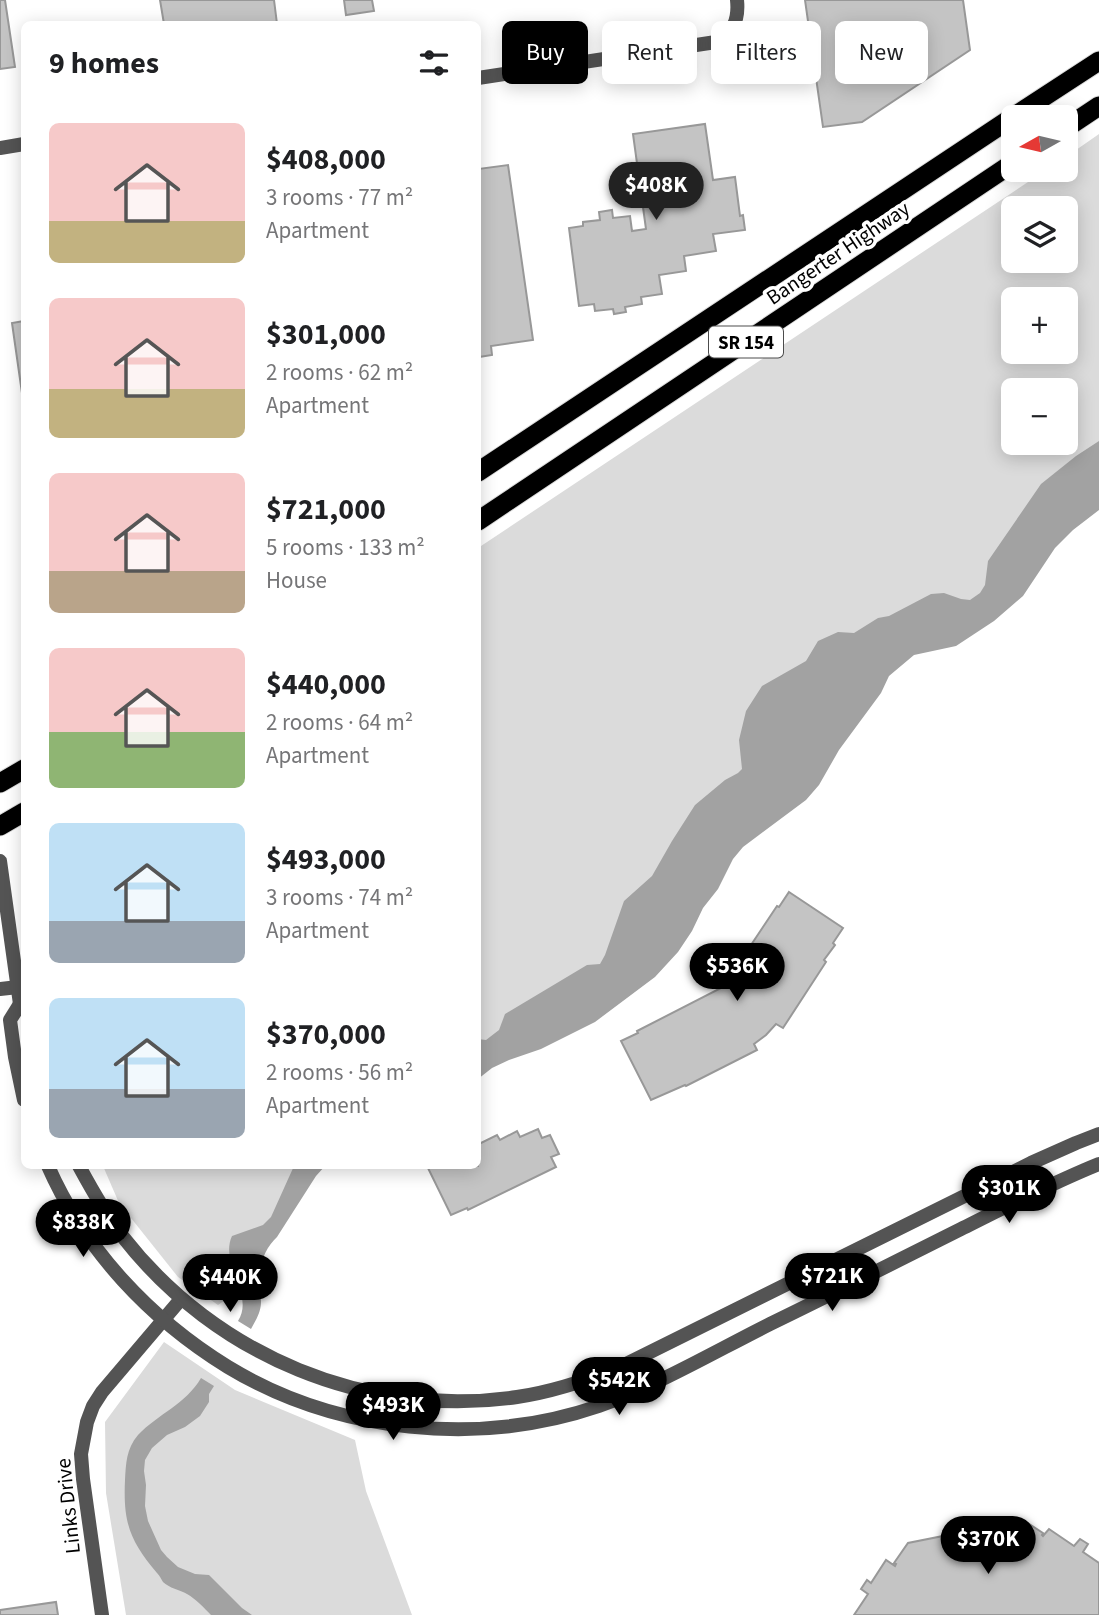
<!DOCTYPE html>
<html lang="en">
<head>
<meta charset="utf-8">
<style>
  :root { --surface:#fff; --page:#f2f2f2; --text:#202124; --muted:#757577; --accent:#000 }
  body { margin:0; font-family:"Source Sans 3",sans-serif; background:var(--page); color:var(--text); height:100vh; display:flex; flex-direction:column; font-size:26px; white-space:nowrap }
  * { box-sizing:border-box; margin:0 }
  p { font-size:23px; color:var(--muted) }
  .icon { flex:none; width:38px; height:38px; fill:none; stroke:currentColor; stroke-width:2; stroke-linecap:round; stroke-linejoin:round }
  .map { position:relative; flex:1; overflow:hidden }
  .details { position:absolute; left:21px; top:21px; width:460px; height:1148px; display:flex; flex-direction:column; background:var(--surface); border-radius:10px; box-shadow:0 4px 18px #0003 }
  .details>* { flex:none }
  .guide { position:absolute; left:502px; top:21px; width:492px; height:63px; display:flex; gap:14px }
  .needle { width:46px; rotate:262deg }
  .controls { position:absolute; left:1001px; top:105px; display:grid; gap:14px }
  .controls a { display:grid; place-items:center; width:77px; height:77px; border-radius:10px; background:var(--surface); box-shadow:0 4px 18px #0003; font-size:35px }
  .price { position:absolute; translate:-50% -60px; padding:0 16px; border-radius:24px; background:var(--accent); color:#fff; font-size:23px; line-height:46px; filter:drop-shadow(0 2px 4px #0008) }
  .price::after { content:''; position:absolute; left:50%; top:42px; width:21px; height:16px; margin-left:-10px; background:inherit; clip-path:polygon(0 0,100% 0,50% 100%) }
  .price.active { background:#222; color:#fff }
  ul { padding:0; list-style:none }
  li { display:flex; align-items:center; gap:21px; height:175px; padding:0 28px }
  li span { display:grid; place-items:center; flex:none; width:196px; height:140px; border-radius:10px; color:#555 }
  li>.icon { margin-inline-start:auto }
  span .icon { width:84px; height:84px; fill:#fffc; stroke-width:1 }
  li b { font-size:30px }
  h2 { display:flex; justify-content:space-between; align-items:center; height:84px; padding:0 28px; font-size:30px }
  .pill { padding:0 24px; border-radius:10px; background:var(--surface); box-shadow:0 4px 18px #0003; font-size:24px; line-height:63px }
  .pill.active { background:var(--accent); color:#fff }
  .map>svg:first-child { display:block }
  .green { fill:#dbdbdb; fill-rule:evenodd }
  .water { fill:#a2a2a2 }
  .building { fill:#c4c4c4; stroke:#989898; stroke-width:2 }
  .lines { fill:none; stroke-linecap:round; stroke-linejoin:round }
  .trunk-casing { stroke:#dbdbdb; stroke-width:21 }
  .minor { stroke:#545454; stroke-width:14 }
  .tertiary { stroke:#545454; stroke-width:14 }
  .trunk { stroke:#000; stroke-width:19 }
  .labels { text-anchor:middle; stroke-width:7; stroke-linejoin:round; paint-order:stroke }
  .shield { fill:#fff; stroke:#4c4c4c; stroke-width:2 }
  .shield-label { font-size:19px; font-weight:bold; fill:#000 }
  .street-label { font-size:21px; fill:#000; stroke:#fff }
</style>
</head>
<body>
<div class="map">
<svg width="1099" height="1615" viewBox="0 0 1099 1615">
  <rect width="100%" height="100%" fill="#fff"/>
  <g class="green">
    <path d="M1099,134V497L1008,578L880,667L623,972L478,1058V548L1046,170H1066V157ZM1013,208H1066V261H1013ZM1013,299H1066V352H1013ZM1013,390H1066V443H1013Z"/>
    <polygon points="103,1166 307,1166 242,1288 218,1305 178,1277 119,1203"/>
    <polygon points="164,1342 235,1390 355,1440 366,1491 412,1615 126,1615 106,1493 105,1422"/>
  </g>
  <g class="water">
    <polygon points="1099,441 1099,510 1073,530 1055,548 1023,596 994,621 956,646 914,655 889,676 881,693 839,750 819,785 806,800 743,847 733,859 718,889 703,908 692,931 678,952 655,977 595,1022 541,1049 509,1060 492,1068 478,1079 478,1039 486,1040 499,1030 505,1014 587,965 600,964 605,955 624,901 652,876 672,841 695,805 725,780 738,773 742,769 739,740 746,711 762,686 806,661 818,641 838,632 854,633 878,618 889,616 931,594 944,593 961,599 970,600 980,593 985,585 988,561 1041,484 1076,456"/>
    <path d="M294,1166H325L316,1176L277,1237C266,1247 259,1264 259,1279C259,1287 261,1294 261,1302C261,1312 256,1320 251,1329L238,1321C255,1295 219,1264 232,1236L263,1225L271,1217Z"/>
    <path d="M201,1378L214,1386L209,1394V1402L200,1416L185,1427L167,1435L152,1448L145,1460L144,1471L146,1485L145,1506L148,1521L161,1550L167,1557L178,1567L195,1574L209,1575L242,1608L252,1615H211C204,1608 196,1599 187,1594C180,1590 169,1588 163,1582C161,1579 160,1576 157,1573C130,1541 123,1523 125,1480C126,1464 126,1449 138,1435C158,1414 186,1404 201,1378Z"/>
  </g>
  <g class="building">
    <polygon points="0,0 5,0 15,67 0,69"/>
    <polygon points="160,0 274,0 277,24 164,24"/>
    <polygon points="344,0 372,0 374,11 346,15"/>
    <polygon points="805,0 963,0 970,50 862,122 823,127"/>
    <polygon points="705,124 713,180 735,177 740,216 743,215 745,230 713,234 716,251 684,256 686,271 659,275 662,294 641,297 642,304 625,307 626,312 614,314 613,309 595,311 594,304 579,306 569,228 583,226 583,222 600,220 599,212 612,210 613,218 630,216 632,231 646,229 633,134"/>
    <polygon points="508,165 533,340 491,346 492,355 479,357 478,169"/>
    <polygon points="24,321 24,407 12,323"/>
    <polygon points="789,892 843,928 833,943 835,945 824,960 826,962 783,1028 776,1024 766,1035 754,1044 757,1050 686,1086 685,1085 651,1100 621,1041 638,1033 637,1031 723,987 777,906 779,907"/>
    <polygon points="538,1129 542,1138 550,1135 559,1154 551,1157 556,1167 468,1210 467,1208 451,1215 427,1166 478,1166 478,1140 479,1144 497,1135 500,1140 517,1131 520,1137"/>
    <polygon points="1023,1520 1043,1533 1042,1535 1043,1536 1049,1529 1074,1546 1080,1539 1088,1544 1083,1552 1099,1563 1099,1615 854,1615 868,1594 861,1589 867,1580 871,1583 886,1560 895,1566 896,1564 894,1563 908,1543"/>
    <polygon points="56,1602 58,1615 0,1615 0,1610"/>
  </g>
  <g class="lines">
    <g class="trunk-casing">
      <g id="trunk">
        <polyline points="1013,117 1099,61"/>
        <polyline points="1066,128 1099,106"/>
        <polyline points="478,472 1013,117"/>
        <polyline points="478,521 1013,163"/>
        <polyline points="0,783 24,769"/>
        <polyline points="0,826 24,812"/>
      </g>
    </g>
    <g class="minor">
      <polyline points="0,989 18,987"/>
      <polyline points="102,1615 83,1479 81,1454 87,1422 93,1406 102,1392 181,1299"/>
    </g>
    <g class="tertiary">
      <path d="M478,78L716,42C734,33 739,19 737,0"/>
      <polyline points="0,148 24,144"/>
      <polyline points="0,861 20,1004 24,1010"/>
      <polyline points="20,1004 10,1020 15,1057 24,1100"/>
      <path d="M48,1166C85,1250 150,1319 228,1367C337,1433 479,1447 599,1406C658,1385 714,1352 770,1324C834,1293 897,1261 961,1229C1007,1206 1052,1183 1099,1164"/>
      <path d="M79,1166C92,1190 106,1215 123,1237C216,1356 367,1419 517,1397C552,1392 585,1381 618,1368L1031,1163L1076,1143L1099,1134"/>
    </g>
    <use href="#trunk" class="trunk"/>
  </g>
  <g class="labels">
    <rect class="shield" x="709" y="326.5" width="74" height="31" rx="5"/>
    <g class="shield-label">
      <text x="746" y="349">SR 154</text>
    </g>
    <g class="street-label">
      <text transform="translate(838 253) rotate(-34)" y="7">Bangerter Highway</text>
      <text transform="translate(68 1506) rotate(-96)" y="7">Links Drive</text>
    </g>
  </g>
</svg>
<div class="controls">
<a><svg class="needle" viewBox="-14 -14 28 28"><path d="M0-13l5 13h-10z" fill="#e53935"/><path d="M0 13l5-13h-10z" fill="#757577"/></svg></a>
<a><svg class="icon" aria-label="layers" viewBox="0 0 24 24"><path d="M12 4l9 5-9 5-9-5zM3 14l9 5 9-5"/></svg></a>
<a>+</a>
<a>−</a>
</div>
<b class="price active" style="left:656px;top:222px">$408K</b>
<b class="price" style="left:737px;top:1003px">$536K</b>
<b class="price" style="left:1009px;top:1225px">$301K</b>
<b class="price" style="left:83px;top:1259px">$838K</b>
<b class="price" style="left:832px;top:1313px">$721K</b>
<b class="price" style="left:230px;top:1314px">$440K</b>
<b class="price" style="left:619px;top:1417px">$542K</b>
<b class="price" style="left:393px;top:1442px">$493K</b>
<b class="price" style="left:988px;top:1576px">$370K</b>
<div class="guide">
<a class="pill active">Buy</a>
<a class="pill">Rent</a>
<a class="pill">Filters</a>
<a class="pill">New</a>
</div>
<section class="details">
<h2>9 homes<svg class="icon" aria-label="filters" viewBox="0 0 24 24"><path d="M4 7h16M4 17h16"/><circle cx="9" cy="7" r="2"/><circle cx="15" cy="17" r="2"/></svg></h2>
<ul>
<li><span style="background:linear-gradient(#f6c9c9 70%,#c2b280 0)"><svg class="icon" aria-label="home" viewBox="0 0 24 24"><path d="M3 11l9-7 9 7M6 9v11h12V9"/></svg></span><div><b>$408,000</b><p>3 rooms · 77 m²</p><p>Apartment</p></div></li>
<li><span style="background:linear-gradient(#f6c9c9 65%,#c2b280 0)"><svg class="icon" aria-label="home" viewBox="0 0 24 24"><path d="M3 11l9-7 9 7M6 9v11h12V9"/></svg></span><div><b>$301,000</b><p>2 rooms · 62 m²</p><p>Apartment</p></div></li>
<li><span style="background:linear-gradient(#f6c9c9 70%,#b9a48a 0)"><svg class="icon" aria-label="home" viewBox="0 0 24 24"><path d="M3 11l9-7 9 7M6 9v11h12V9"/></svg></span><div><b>$721,000</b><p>5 rooms · 133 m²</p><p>House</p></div></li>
<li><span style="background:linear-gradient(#f6c9c9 60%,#8fb573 0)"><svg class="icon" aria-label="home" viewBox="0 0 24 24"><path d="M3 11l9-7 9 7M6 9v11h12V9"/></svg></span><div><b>$440,000</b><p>2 rooms · 64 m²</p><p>Apartment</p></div></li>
<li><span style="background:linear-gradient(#bfe0f5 70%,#9aa5b1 0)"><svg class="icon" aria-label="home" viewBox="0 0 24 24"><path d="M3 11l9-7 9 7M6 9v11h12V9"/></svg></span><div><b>$493,000</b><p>3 rooms · 74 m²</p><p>Apartment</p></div></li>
<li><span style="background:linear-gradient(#bfe0f5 65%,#9aa5b1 0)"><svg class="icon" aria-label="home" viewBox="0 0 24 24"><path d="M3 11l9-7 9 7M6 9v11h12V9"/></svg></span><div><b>$370,000</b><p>2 rooms · 56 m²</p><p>Apartment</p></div></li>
</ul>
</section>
</div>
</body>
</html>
